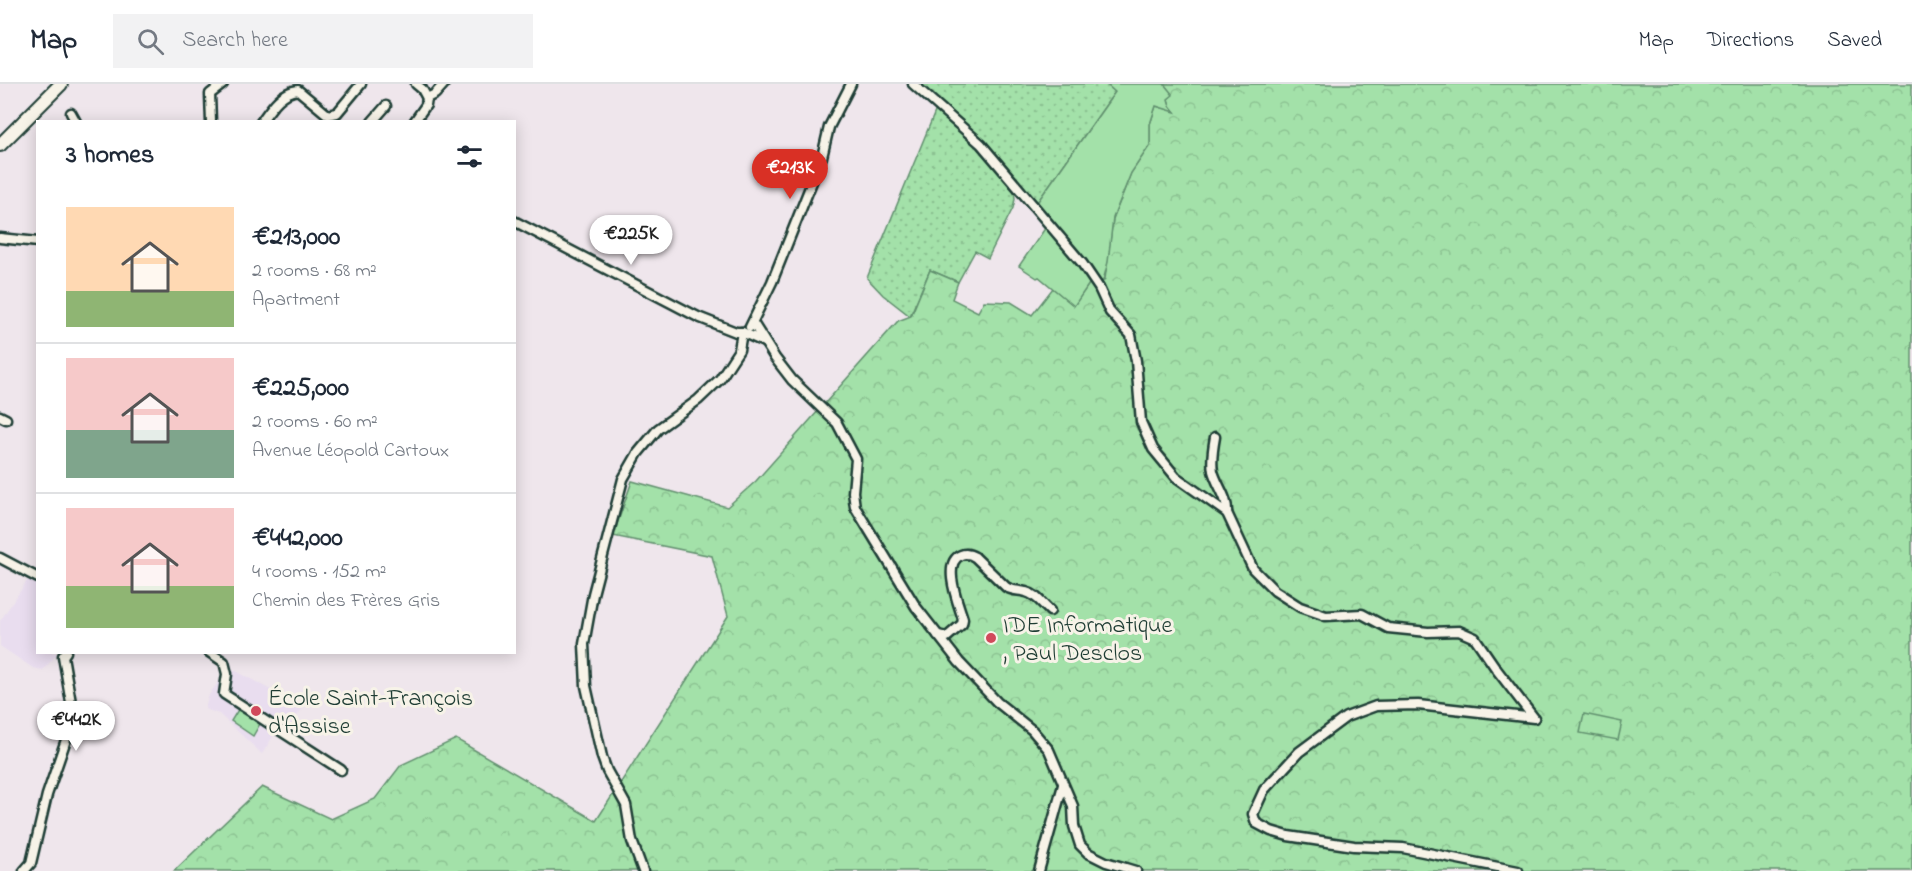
<!DOCTYPE html>
<html lang="en">
<head>
<meta charset="utf-8">
<style>
  :root { --surface:#fff; --page:#f2f2f3; --text:#1f2937; --muted:#747a83; --line:#e0e1e3; --accent:#d93025 }
  body { margin:0; font-family:"Indie Flower",sans-serif; background:var(--page); color:var(--text); height:100vh; display:flex; flex-direction:column; font-size:22px; white-space:nowrap }
  * { box-sizing:border-box; margin:0 }
  p { font-size:20px; color:var(--muted) }
  .icon { flex:none; width:33px; height:33px; fill:none; stroke:currentColor; stroke-width:2; stroke-linecap:round; stroke-linejoin:round }
  .map { position:relative; flex:1; overflow:hidden }
  .side { position:absolute; left:36px; top:36px; width:480px; height:534px; display:flex; flex-direction:column; background:var(--surface); border-radius:0px; box-shadow:0 3px 15px #0003 }
  .side>* { flex:none }
  .price { position:absolute; translate:-50% -51px; padding:0 14px; border-radius:21px; background:#fff; color:#222; font-size:20px; line-height:39px; filter:drop-shadow(0 2px 3px #0008) }
  .price::after { content:''; position:absolute; left:50%; top:36px; width:18px; height:14px; margin-left:-9px; background:inherit; clip-path:polygon(0 0,100% 0,50% 100%) }
  .price.selected { background:var(--accent); color:#fff }
  ul { padding:0; list-style:none }
  li { display:flex; align-items:center; gap:18px; height:150px; padding:0 30px }
  li+li { border-top:2px solid var(--line) }
  li span { display:grid; place-items:center; flex:none; width:168px; height:120px; border-radius:0px; color:#555 }
  li>.icon { margin-inline-start:auto }
  span .icon { width:72px; height:72px; fill:#fffc; stroke-width:1 }
  li b { font-size:26px }
  h2 { display:flex; justify-content:space-between; align-items:center; height:72px; padding:0 30px; font-size:26px }
  header { display:flex; align-items:center; gap:36px; box-sizing:border-box; height:84px; padding:0 30px; background:var(--surface); border-bottom:2px solid var(--line) }
  header strong { font-size:28px }
  nav { display:flex; gap:33px; margin-inline-start:auto; font-size:21px }
  .search { width:420px; height:54px; background:var(--page); display:flex; align-items:center; gap:15px; box-sizing:border-box; padding:0 21px; border-radius:0px; color:var(--muted); font-size:22px }
  .map>svg:first-child { display:block }
  .built { fill:#e9ddef }
  .grass { fill:url(#grass-dots); stroke:#618f6e; stroke-width:1.5 }
  .forest { fill:url(#forest-crowns); stroke:#618f6e; stroke-width:1.5 }
  .garden { fill:#a3e1a9; stroke:#618f6e; stroke-width:1.5 }
  .lines { fill:none; stroke-linecap:round; stroke-linejoin:round }
  .minor-casing { stroke:#1f3d34; stroke-width:13 }
  .secondary-casing { stroke:#1f3d34; stroke-width:16 }
  .minor { stroke:#f7f3e8; stroke-width:8 }
  .secondary { stroke:#f7f3e8; stroke-width:12 }
  .poi-dot { fill:#d1495b; stroke:#f7f3e8; stroke-width:2 }
  .labels { text-anchor:middle; stroke-width:6; stroke-linejoin:round; paint-order:stroke }
  .poi-label { font-size:24px; fill:#1f3d34; stroke:#f7f3e8; text-anchor:start }
</style>
</head>
<body>
<header>
<strong>Map</strong>
<div class="search"><svg class="icon" aria-label="search" viewBox="0 0 24 24"><circle cx="10" cy="10" r="6"/><path d="M15 15l6 6"/></svg>Search here</div>
<nav><a>Map</a><a>Directions</a><a>Saved</a></nav>
</header>
<div class="map">
<svg width="1912" height="787" viewBox="0 0 1912 787">
  <defs>
    <pattern id="grass-dots" width="8" height="8" patternUnits="userSpaceOnUse" patternTransform="scale(1.5)"><rect width="8" height="8" fill="#a3e1a9"/><path d="M2 2h.1M6 6h.1" fill="none" stroke="#8cc292" stroke-width="1.8" stroke-linecap="round"/></pattern>
    <pattern id="forest-crowns" width="20" height="18" patternUnits="userSpaceOnUse" patternTransform="scale(1.5)"><rect width="20" height="18" fill="#a3e1a9"/><path d="M2 6a3 3 0 1 1 6 0M12 15a3 3 0 1 1 6 0" fill="none" stroke="#8cc292"/></pattern>
  </defs>
  <rect width="100%" height="100%" fill="#efe6ec"/>
  <filter id="ink" filterUnits="userSpaceOnUse"><feTurbulence type="fractalNoise" baseFrequency=".0167" numOctaves="2"/><feDisplacementMap in="SourceGraphic" scale="12" xChannelSelector="R" yChannelSelector="G"/><feConvolveMatrix kernelMatrix="1 2 1 2 8 2 1 2 1" color-interpolation-filters="sRGB"/></filter>
  <g filter="url(#ink)">
    <g class="built">
      <polygon points="29,494 37,498 38,568 58,569 43,586 33,584 0,562 0,537"/>
      <polygon points="229,583 303,624 283,650 277,646 262,670 219,630 205,625 209,611"/>
    </g>
    <g class="grass">
      <path d="M918,0H1106L1115,8L1036,120C999,80 962,31 918,0Z"/>
      <polygon points="937,23 980,63 999,86 1014,106 1015,115 1013,124 988,174 975,167 958,198 930,186 910,232 883,211 867,194"/>
    </g>
    <polygon class="forest" points="1164,0 1912,0 1912,787 174,787 262,703 331,735 375,715 401,681 456,655 596,737 728,532 712,472 613,452 632,397 727,423 756,397 898,237 911,232 930,186 958,198 952,215 978,228 984,217 1011,218 1032,231 1053,204 1074,221 1091,197 1103,197 1105,195 1113,135 1131,89 1150,61 1150,40 1156,22 1174,27 1170,22 1168,15 1172,11"/>
    <g class="garden">
      <polygon points="1106,0 1164,0 1173,11 1168,15 1170,22 1175,28 1156,22 1150,40 1150,61 1131,89 1113,134 1108,178 1103,197 1099,197 1036,120 1115,8"/>
      <polygon points="1046,143 1091,197 1074,222 1039,193 1037,194 1019,182"/>
      <polygon points="239,624 261,638 253,652 231,637"/>
      <polygon points="1584,630 1622,638 1618,656 1580,649"/>
    </g>
    <g class="lines">
      <g class="minor-casing">
        <g id="minor">
          <polyline points="416,0 422,5 427,14"/>
          <polyline points="913,0 981,60 1082,179 1099,204 1110,228 1131,251 1136,277 1141,338 1153,365 1176,393 1227,429 1253,485 1275,507 1300,523 1326,532 1362,530 1388,544 1428,548 1459,547 1475,554 1497,586 1534,634 1418,621 1376,622 1346,633 1299,668 1264,706 1253,730 1256,739 1271,747 1288,752 1354,762 1403,764 1518,787"/>
          <polyline points="427,14 435,10 444,0"/>
          <polyline points="71,29 76,38"/>
          <polyline points="211,38 210,10 223,0"/>
          <path d="M261,38C271,24 281,8 298,6L328,31L337,29L361,0"/>
          <polyline points="372,38 386,22"/>
          <polyline points="414,38 426,21 427,14"/>
          <polyline points="514,137 698,233 736,248 742,248 764,258"/>
          <polyline points="0,154 38,158"/>
          <polyline points="753,239 775,274 792,296 837,339 856,375 853,408 855,423 916,523 959,578 997,618 1032,646 1049,666 1073,722 1074,742 1080,761 1088,769 1106,778 1136,787"/>
          <polyline points="750,243 772,198 822,73 829,43 851,0"/>
          <polyline points="0,332 6,335"/>
          <path d="M1215,353C1213,364 1211,377 1213,387C1217,402 1228,413 1227,429"/>
          <polyline points="0,474 38,494"/>
          <path d="M938,551L947,553L962,540L963,535C959,521 941,479 961,471C966,469 970,470 975,473L1006,503C1012,507 1019,506 1026,508C1036,510 1042,520 1050,527"/>
          <polyline points="209,568 224,578 227,590 224,610 341,686"/>
          <polyline points="24,787 31,779 47,711 69,647 73,630 63,572 66,568"/>
          <polyline points="643,787 632,757 626,721 607,687 602,673 586,602 584,560 593,510 623,395 638,369 658,345 698,316 720,295 739,266 742,248"/>
          <polyline points="1039,787 1063,701"/>
        </g>
      </g>
      <g class="secondary-casing">
        <polyline id="secondary" points="0,61 61,0"/>
      </g>
      <use href="#minor" class="minor"/>
      <use href="#secondary" class="secondary"/>
    </g>
  </g>
  <g class="poi-dot">
    <circle cx="991" cy="554" r="6"/>
    <circle cx="256" cy="627" r="6"/>
  </g>
  <g class="labels">
    <g class="poi-label">
      <text x="1003" y="548">IDE Informatique<tspan x="1003" dy="28">, Paul Desclos</tspan></text>
      <text x="268" y="621">École Saint-François<tspan x="268" dy="28">d'Assise</tspan></text>
    </g>
  </g>
</svg>
<b class="price selected" style="left:790px;top:116px">€213K</b>
<b class="price" style="left:631px;top:182px">€225K</b>
<b class="price" style="left:76px;top:668px">€442K</b>
<section class="side">
<h2>3 homes<svg class="icon" aria-label="filters" viewBox="0 0 24 24"><path d="M4 7h16M4 17h16"/><circle cx="9" cy="7" r="2"/><circle cx="15" cy="17" r="2"/></svg></h2>
<ul>
<li><span style="background:linear-gradient(#ffd9b3 70%,#8fb573 0)"><svg class="icon" aria-label="home" viewBox="0 0 24 24"><path d="M3 11l9-7 9 7M6 9v11h12V9"/></svg></span><div><b>€213,000</b><p>2 rooms · 68 m²</p><p>Apartment</p></div></li>
<li><span style="background:linear-gradient(#f6c9c9 60%,#7fa58c 0)"><svg class="icon" aria-label="home" viewBox="0 0 24 24"><path d="M3 11l9-7 9 7M6 9v11h12V9"/></svg></span><div><b>€225,000</b><p>2 rooms · 60 m²</p><p>Avenue Léopold Cartoux</p></div></li>
<li><span style="background:linear-gradient(#f6c9c9 65%,#8fb573 0)"><svg class="icon" aria-label="home" viewBox="0 0 24 24"><path d="M3 11l9-7 9 7M6 9v11h12V9"/></svg></span><div><b>€442,000</b><p>4 rooms · 152 m²</p><p>Chemin des Frères Gris</p></div></li>
</ul>
</section>
</div>
</body>
</html>
